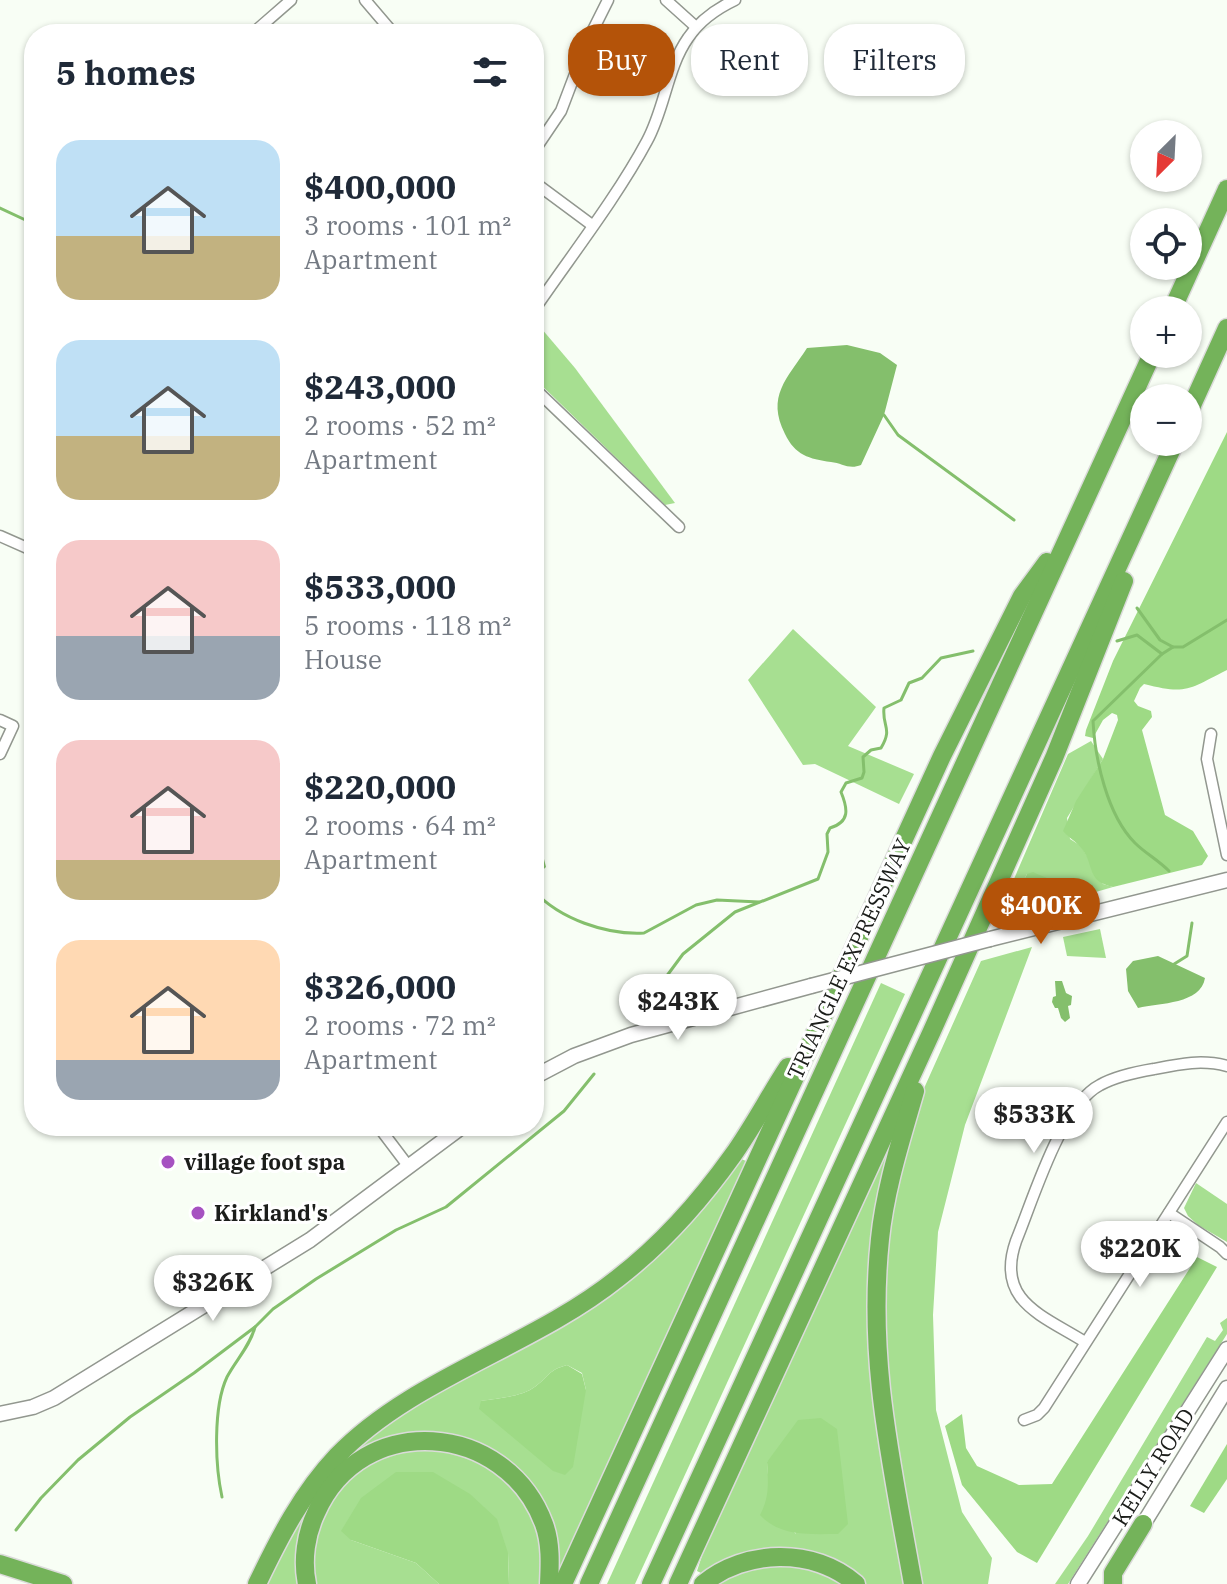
<!DOCTYPE html>
<html lang="en">
<head>
<meta charset="utf-8">
<style>
  :root { --surface:#fff; --page:#f2f2f3; --text:#1f2937; --muted:#747a83; --accent:#b45309 }
  body { margin:0; font-family:"IBM Plex Serif",serif; background:var(--page); color:var(--text); height:100vh; display:flex; flex-direction:column; font-size:30px; white-space:nowrap }
  * { box-sizing:border-box; margin:0 }
  p { font-size:26px; color:var(--muted) }
  .icon { flex:none; width:44px; height:44px; fill:none; stroke:currentColor; stroke-width:2; stroke-linecap:round; stroke-linejoin:round }
  .map { position:relative; flex:1; overflow:hidden }
  .details { position:absolute; left:24px; top:24px; width:520px; height:1112px; display:flex; flex-direction:column; background:var(--surface); border-radius:32px; box-shadow:0 2px 6px #0004 }
  .details>* { flex:none }
  .hud { position:absolute; left:568px; top:24px; width:538px; height:72px; display:flex; gap:16px }
  .needle { width:52px; rotate:204deg }
  .tools { position:absolute; left:1130px; top:120px; display:grid; gap:16px }
  .tools a { display:grid; place-items:center; width:72px; height:72px; border-radius:50%; background:var(--surface); box-shadow:0 2px 6px #0004; font-size:40px }
  .price { position:absolute; translate:-50% -68px; padding:0 18px; border-radius:28px; background:#fff; color:#222; font-size:26px; line-height:52px; filter:drop-shadow(0 2px 4px #0008) }
  .price::after { content:''; position:absolute; left:50%; top:48px; width:24px; height:18px; margin-left:-12px; background:inherit; clip-path:polygon(0 0,100% 0,50% 100%) }
  .price.selected { background:var(--accent); color:#fff }
  ul { padding:0; list-style:none }
  li { display:flex; align-items:center; gap:24px; height:200px; padding:0 32px }
  li span { display:grid; place-items:center; flex:none; width:224px; height:160px; border-radius:24px; color:#555 }
  li>.icon { margin-inline-start:auto }
  span .icon { width:96px; height:96px; fill:#fffc; stroke-width:1 }
  li b { font-size:34px }
  h2 { display:flex; justify-content:space-between; align-items:center; height:96px; padding:0 32px; font-size:34px }
  .chip { padding:0 28px; border-radius:32px; background:var(--surface); box-shadow:0 2px 6px #0004; font-size:28px; line-height:72px }
  .chip.selected { background:var(--accent); color:#fff }
  .map>svg:first-child { display:block }
  .green { fill:#a7df91; fill-rule:evenodd }
  .forest { fill:#9eda85 }
  .water { fill:#84bf6c }
  .lines { fill:none; stroke-linecap:round; stroke-linejoin:round }
  .stream { stroke:#84bf6c; stroke-width:3 }
  .street-casing { stroke:#92978f; stroke-width:13 }
  .secondary-casing { stroke:#92978f; stroke-width:17 }
  .highway-casing { stroke:#dbdbda; stroke-width:21 }
  .street { stroke:#fff; stroke-width:10 }
  .secondary { stroke:#fff; stroke-width:14 }
  .highway { stroke:#74b35a; stroke-width:18 }
  .secondary-bridge-casing { stroke:#92978f; stroke-width:17; stroke-linecap:butt }
  .secondary-bridge { stroke:#fff; stroke-width:14 }
  .poi-dot { fill:#a652c1; stroke:#fff; stroke-width:3 }
  .labels { text-anchor:middle; stroke-width:6; stroke-linejoin:round; paint-order:stroke }
  .street-label { font-size:22px; fill:#1b1d1a; stroke:#fff }
  .poi-label { font-size:22px; font-weight:bold; fill:#1b1d1a; stroke:#fff; text-anchor:start }
</style>
</head>
<body>
<div class="map">
<svg width="1227" height="1584" viewBox="0 0 1227 1584">
  <rect width="100%" height="100%" fill="#f8fef5"/>
  <g class="green">
    <polygon points="535,321 575,368 675,503 665,505 534,378"/>
    <polygon points="793,629 876,707 848,746 914,774 899,804 815,764 803,765 748,680"/>
    <polygon points="1091,741 1103,759 1067,818 1070,839 1081,846 1103,884 1113,887 1058,903 1061,899 1027,874 1007,912 1001,909 1068,754"/>
    <polygon points="1100,929 1106,958 1067,956 1063,937"/>
    <polygon points="1032,947 965,1125 938,1232 933,1315 936,1410 962,1512 992,1558 988,1584 921,1584 888,1410 883,1286 889,1225 917,1104 981,961"/>
    <polygon points="881,983 905,994 635,1584 607,1584"/>
    <path d="M887,1143L892,1145L871,1373L885,1475L907,1584H866L859,1577L813,1554L703,1574L697,1571L711,1528ZM767,1461L796,1534L767,1502L769,1488Z"/>
    <path d="M739,1158L746,1161L734,1195L562,1571L556,1569L551,1525L463,1439L357,1455L353,1451L365,1439L420,1401L576,1316ZM567,1365L582,1373L586,1390L481,1401C499,1398 522,1397 536,1386C550,1375 549,1370 567,1365Z"/>
    <polygon points="1196,1183 1227,1204 1227,1242 1198,1225 1188,1216 1184,1208"/>
    <polygon points="1227,1318 1227,1334 1068,1584 1055,1584 1088,1536 1207,1337 1215,1341 1223,1330 1220,1323"/>
    <polygon points="410,1448 460,1451 504,1474 531,1509 542,1549 539,1584 509,1584 508,1553 351,1540 416,1563 439,1584 311,1584 310,1554 328,1501 362,1466"/>
    <polygon points="309,1501 312,1503 299,1584 265,1584"/>
    <polygon points="796,1563 826,1572 845,1584 712,1584 736,1571"/>
  </g>
  <g class="forest">
    <path d="M1227,432V670C1189,689 1187,695 1144,684L1140,688L1134,701L1138,706L1151,711L1152,717L1142,730L1165,815L1193,831L1208,856L1202,865L1113,887C1086,881 1095,866 1082,849C1077,842 1069,838 1063,831L1076,801L1103,759L1118,720L1117,715L1112,713L1103,720L1093,738L1085,736L1086,730L1113,661Z"/>
    <path d="M1033,872C1050,880 1058,879 1061,899L1058,903L1009,915L1007,912L1027,874Z"/>
    <polygon points="1197,1257 1217,1267 1037,1563 1017,1552 962,1485 945,1426 962,1414 966,1448 977,1466 1019,1485 1052,1484"/>
    <path d="M567,1365L582,1374L586,1390L573,1467L565,1475L553,1471L479,1409L481,1401C499,1398 522,1397 536,1386C550,1375 549,1370 567,1365Z"/>
    <path d="M821,1418L837,1429L848,1524L838,1534C810,1534 780,1537 760,1515C770,1496 768,1482 767,1462L798,1420Z"/>
    <polygon points="1227,1444 1227,1479 1204,1513 1190,1506"/>
    <polygon points="396,1472 433,1472 470,1494 497,1519 508,1553 509,1584 439,1584 416,1563 351,1540 341,1531 361,1498"/>
  </g>
  <g class="water">
    <path d="M847,345L880,353L897,365L884,415L861,465C849,470 842,463 831,462C809,459 795,455 785,434C766,396 787,379 807,348Z"/>
    <polygon points="534,845 542,851 546,867 534,878"/>
    <path d="M1158,956L1205,978C1201,1004 1160,1003 1138,1008L1128,991L1126,969L1133,961Z"/>
    <polygon points="1055,981 1062,981 1066,993 1072,996 1071,1005 1068,1006 1070,1018 1065,1022 1061,1018 1058,1008 1055,1008 1052,1002 1053,997 1056,996"/>
  </g>
  <g class="lines">
    <g class="stream">
      <polyline points="0,208 34,224"/>
      <polyline points="884,415 898,435 1014,520"/>
      <polyline points="1137,608 1160,640 1173,647"/>
      <polyline points="1117,641 1137,635 1162,654 1173,647 1183,647 1227,620"/>
      <path d="M1162,654L1093,721C1095,759 1107,815 1135,843C1145,853 1158,860 1169,871"/>
      <path d="M534,891C560,919 606,935 644,933L696,905L717,900L759,902"/>
      <polyline points="1171,966 1187,956 1192,923"/>
      <path d="M646,1004L683,954L735,912L818,879L828,852L827,834L830,828C850,822 848,809 841,792L846,783L862,778L864,772L863,757L871,750L881,748C893,728 882,727 884,708L901,700L909,683L922,678L941,658L973,651"/>
      <path d="M222,1497C215,1465 213,1407 227,1377C236,1360 250,1346 255,1327"/>
      <polyline points="16,1530 41,1498 78,1460 130,1417 194,1373 255,1327 273,1309 316,1279 396,1230 446,1207 564,1111 594,1074"/>
    </g>
    <g class="street-casing">
      <g id="street">
        <polyline points="365,0 394,34"/>
        <polyline points="666,0 696,27"/>
        <polyline points="252,34 291,0"/>
        <polyline points="534,151 561,111 588,40 608,0"/>
        <polyline points="534,182 592,225"/>
        <path d="M534,310C571,256 617,197 647,141C665,108 667,68 688,38C700,20 716,9 735,0"/>
        <polyline points="534,388 679,527"/>
        <polyline points="0,536 34,551"/>
        <polyline points="0,720 13,726 0,754"/>
        <polyline points="1211,734 1207,759 1227,855"/>
        <polyline points="378,1126 409,1167"/>
        <polyline points="1169,1213 1220,1247 1227,1254"/>
        <path d="M1085,1342C1042,1315 995,1301 1016,1241C1033,1200 1061,1105 1100,1085C1116,1076 1136,1072 1154,1069C1179,1064 1202,1059 1227,1066"/>
        <polyline points="1024,1420 1037,1415 1044,1408 1227,1122"/>
      </g>
    </g>
    <g class="secondary-casing">
      <g id="secondary">
        <polyline points="990,939 1227,880"/>
        <polyline points="534,1077 574,1056 631,1035 811,986"/>
        <polyline points="0,1414 33,1407 54,1398 310,1240 463,1126"/>
        <polyline points="1139,1531 1227,1388"/>
        <polyline points="1078,1584 1227,1349"/>
      </g>
    </g>
    <g class="highway-casing">
      <g id="highway">
        <polyline points="1172,310 1227,189"/>
        <polyline points="1188,414 1227,328"/>
        <polyline points="0,1564 63,1584"/>
        <path d="M257,1584C279,1538 302,1493 337,1456C412,1378 532,1347 618,1278C662,1244 701,1200 733,1155C753,1127 769,1096 788,1067"/>
        <path d="M307,1584C302,1560 306,1534 316,1513C361,1410 506,1421 544,1524C551,1543 550,1564 549,1584"/>
        <polyline points="563,1584 942,756 1022,596 1047,562"/>
        <polyline points="589,1584 1152,354"/>
        <polyline points="651,1584 1175,442"/>
        <polyline points="678,1584 932,1031 1054,758 1124,581"/>
        <path d="M703,1584C745,1549 814,1547 856,1584"/>
        <path d="M913,1584C892,1465 867,1361 880,1239C885,1189 901,1140 915,1091"/>
        <polyline points="1113,1584 1113,1573 1143,1524"/>
      </g>
    </g>
    <use href="#street" class="street"/>
    <use href="#secondary" class="secondary"/>
    <use href="#highway" class="highway"/>
    <g class="secondary-bridge-casing">
      <polyline id="secondary-bridge" points="811,986 990,939"/>
    </g>
    <use href="#secondary-bridge" class="secondary-bridge"/>
  </g>
  <g class="poi-dot">
    <circle cx="168" cy="1162" r="8"/>
    <circle cx="198" cy="1213" r="8"/>
  </g>
  <g class="labels">
    <g class="street-label">
      <text transform="translate(849 959) rotate(-65)" y="8">TRIANGLE EXPRESSWAY</text>
      <text transform="translate(1153 1467) rotate(-58)" y="8">KELLY ROAD</text>
    </g>
    <g class="poi-label">
      <text x="184" y="1170">village foot spa</text>
      <text x="214" y="1221">Kirkland's</text>
    </g>
  </g>
</svg>
<div class="tools">
<a><svg class="needle" viewBox="-14 -14 28 28"><path d="M0-13l5 13h-10z" fill="#e53935"/><path d="M0 13l5-13h-10z" fill="#747a83"/></svg></a>
<a><svg class="icon" aria-label="locate" viewBox="0 0 24 24"><circle cx="12" cy="12" r="6"/><path d="M12 2v4M12 18v4M2 12h4M18 12h4"/></svg></a>
<a>+</a>
<a>−</a>
</div>
<b class="price selected" style="left:1041px;top:946px">$400K</b>
<b class="price" style="left:678px;top:1042px">$243K</b>
<b class="price" style="left:1034px;top:1155px">$533K</b>
<b class="price" style="left:1140px;top:1289px">$220K</b>
<b class="price" style="left:213px;top:1323px">$326K</b>
<div class="hud">
<a class="chip selected">Buy</a>
<a class="chip">Rent</a>
<a class="chip">Filters</a>
</div>
<section class="details">
<h2>5 homes<svg class="icon" aria-label="filters" viewBox="0 0 24 24"><path d="M4 7h16M4 17h16"/><circle cx="9" cy="7" r="2"/><circle cx="15" cy="17" r="2"/></svg></h2>
<ul>
<li><span style="background:linear-gradient(#bfe0f5 60%,#c2b280 0)"><svg class="icon" aria-label="home" viewBox="0 0 24 24"><path d="M3 11l9-7 9 7M6 9v11h12V9"/></svg></span><div><b>$400,000</b><p>3 rooms · 101 m²</p><p>Apartment</p></div></li>
<li><span style="background:linear-gradient(#bfe0f5 60%,#c2b280 0)"><svg class="icon" aria-label="home" viewBox="0 0 24 24"><path d="M3 11l9-7 9 7M6 9v11h12V9"/></svg></span><div><b>$243,000</b><p>2 rooms · 52 m²</p><p>Apartment</p></div></li>
<li><span style="background:linear-gradient(#f6c9c9 60%,#9aa5b1 0)"><svg class="icon" aria-label="home" viewBox="0 0 24 24"><path d="M3 11l9-7 9 7M6 9v11h12V9"/></svg></span><div><b>$533,000</b><p>5 rooms · 118 m²</p><p>House</p></div></li>
<li><span style="background:linear-gradient(#f6c9c9 75%,#c2b280 0)"><svg class="icon" aria-label="home" viewBox="0 0 24 24"><path d="M3 11l9-7 9 7M6 9v11h12V9"/></svg></span><div><b>$220,000</b><p>2 rooms · 64 m²</p><p>Apartment</p></div></li>
<li><span style="background:linear-gradient(#ffd9b3 75%,#9aa5b1 0)"><svg class="icon" aria-label="home" viewBox="0 0 24 24"><path d="M3 11l9-7 9 7M6 9v11h12V9"/></svg></span><div><b>$326,000</b><p>2 rooms · 72 m²</p><p>Apartment</p></div></li>
</ul>
</section>
</div>
</body>
</html>
